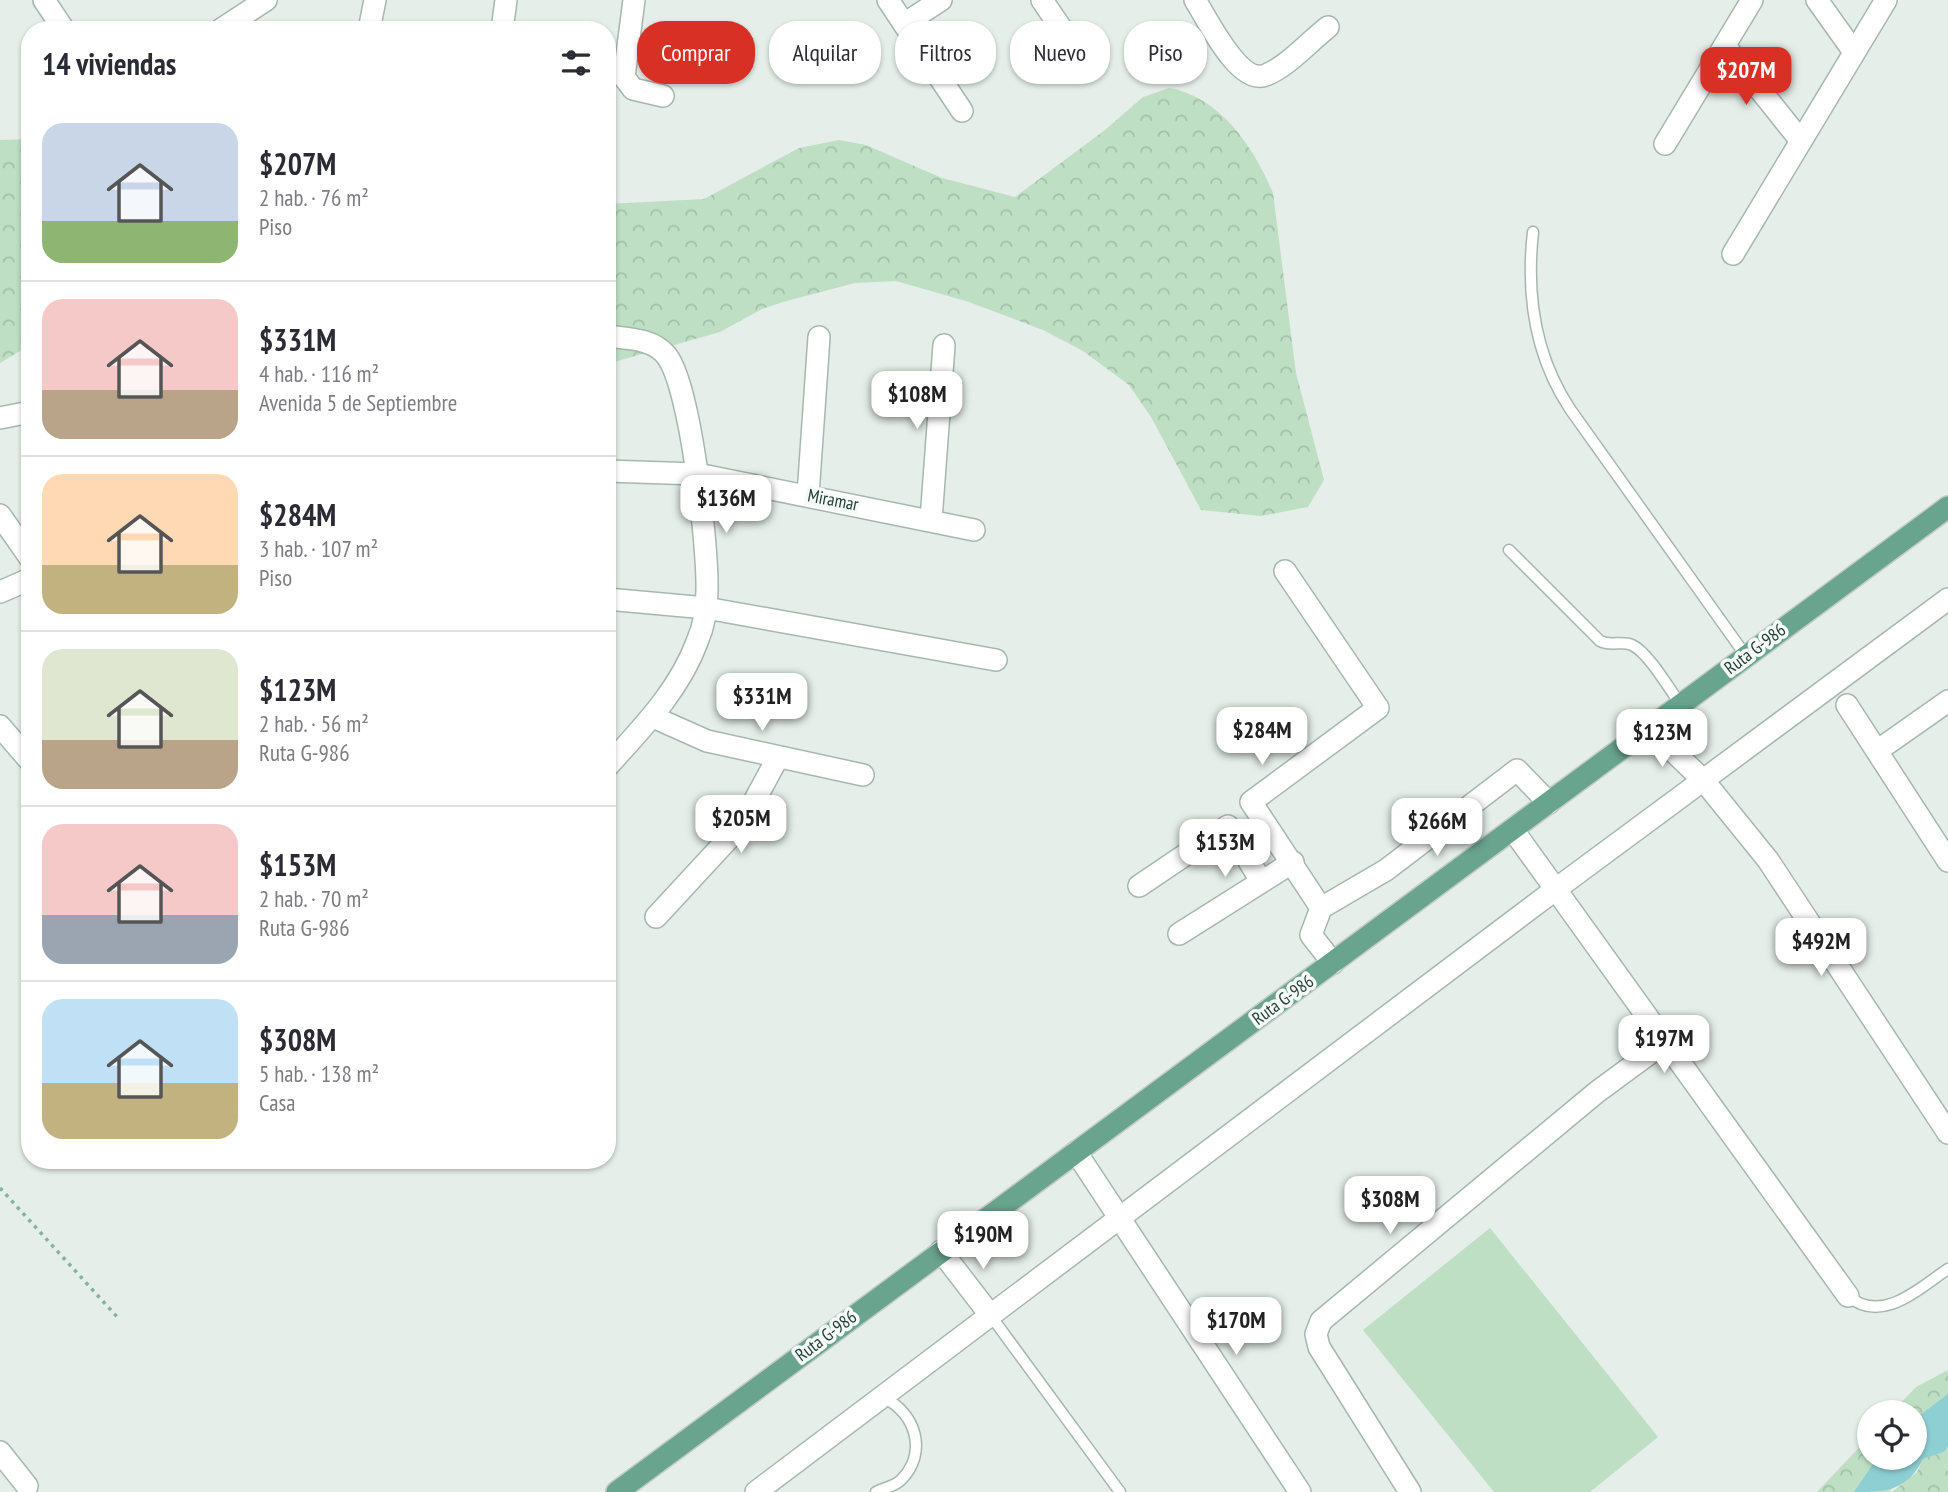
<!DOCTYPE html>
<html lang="es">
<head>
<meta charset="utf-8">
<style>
  :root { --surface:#fff; --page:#f7f7f7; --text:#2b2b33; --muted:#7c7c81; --line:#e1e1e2; --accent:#d93025 }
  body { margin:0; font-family:"PT Sans Narrow",sans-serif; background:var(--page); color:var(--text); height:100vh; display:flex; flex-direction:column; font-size:26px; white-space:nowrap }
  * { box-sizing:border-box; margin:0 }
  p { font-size:23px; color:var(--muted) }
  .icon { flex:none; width:38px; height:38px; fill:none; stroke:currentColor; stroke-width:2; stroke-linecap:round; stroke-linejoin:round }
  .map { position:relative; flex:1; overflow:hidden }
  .details { position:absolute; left:21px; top:21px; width:595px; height:1148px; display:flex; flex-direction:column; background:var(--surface); border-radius:28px; box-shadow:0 2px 5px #0004 }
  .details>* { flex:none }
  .hud { position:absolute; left:637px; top:21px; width:665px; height:63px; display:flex; gap:14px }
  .fabs { position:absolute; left:1857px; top:1400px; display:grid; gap:14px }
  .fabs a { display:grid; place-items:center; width:70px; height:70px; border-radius:50%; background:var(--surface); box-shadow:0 2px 5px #0004; font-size:35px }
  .price { position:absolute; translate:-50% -60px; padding:0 16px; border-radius:14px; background:#fff; color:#222; font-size:23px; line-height:46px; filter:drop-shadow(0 2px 4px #0008) }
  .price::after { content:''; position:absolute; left:50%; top:42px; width:21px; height:16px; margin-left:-10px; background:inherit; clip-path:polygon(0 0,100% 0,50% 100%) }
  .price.selected { background:var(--accent); color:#fff }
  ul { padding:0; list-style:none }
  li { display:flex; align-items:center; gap:21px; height:175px; padding:0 21px }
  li+li { border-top:2px solid var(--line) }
  li span { display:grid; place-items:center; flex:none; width:196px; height:140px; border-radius:21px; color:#555 }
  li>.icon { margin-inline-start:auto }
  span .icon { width:84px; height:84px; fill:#fffc; stroke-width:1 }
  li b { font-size:30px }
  h2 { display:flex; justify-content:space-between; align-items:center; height:84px; padding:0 21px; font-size:30px }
  .pill { padding:0 24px; border-radius:28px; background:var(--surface); box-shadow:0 2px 5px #0004; font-size:24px; line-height:63px }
  .pill.selected { background:var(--accent); color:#fff }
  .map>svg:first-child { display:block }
  .forest { fill:url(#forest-crowns) }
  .pitch { fill:#bedfc4 }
  .water { fill:#8dcfd3 }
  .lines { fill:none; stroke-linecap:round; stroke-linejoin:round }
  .lane-casing { stroke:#a7b7b0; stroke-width:13 }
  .street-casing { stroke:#a7b7b0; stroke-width:24 }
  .primary-casing { stroke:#c1cac7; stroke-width:24 }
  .path { stroke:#85b2a0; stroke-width:3.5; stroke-dasharray:3.5 5; stroke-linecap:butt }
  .lane { stroke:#fff; stroke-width:10 }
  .street { stroke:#fff; stroke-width:21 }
  .primary { stroke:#69a48f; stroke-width:21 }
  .labels { text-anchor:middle; stroke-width:7; stroke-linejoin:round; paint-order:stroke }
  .street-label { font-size:18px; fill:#234136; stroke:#f6faf8 }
</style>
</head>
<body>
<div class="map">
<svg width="1948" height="1492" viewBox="0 0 1948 1492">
  <defs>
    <pattern id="forest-crowns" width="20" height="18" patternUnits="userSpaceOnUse" patternTransform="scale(1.75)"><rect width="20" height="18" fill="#bedfc4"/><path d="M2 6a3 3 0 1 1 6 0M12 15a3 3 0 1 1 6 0" fill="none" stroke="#a3c1a9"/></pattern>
  </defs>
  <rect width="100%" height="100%" fill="#e5eee9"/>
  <g class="forest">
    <path d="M1169,88C1221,97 1254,148 1273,193L1296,373L1324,480L1308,507L1261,516L1201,510L1151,417L1129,385L1083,351L1043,330L969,302L896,281L855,283L783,302L762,309L720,332L607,364V204L704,199L799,148L839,140L866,145L942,178L1015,197L1105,130L1143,97Z"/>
    <polygon points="30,139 30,345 0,363 0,140"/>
    <polygon points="1948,1370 1948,1434 1889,1492 1817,1492 1869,1437 1869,1458 1914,1458 1914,1412 1892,1412 1916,1387"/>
    <polygon points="1948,1447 1948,1492 1892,1492 1917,1472 1923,1459 1944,1452"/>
  </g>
  <polygon class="pitch" points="1490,1228 1658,1437 1590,1492 1494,1492 1363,1330"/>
  <path class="water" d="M1948,1394V1447L1944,1452L1923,1459C1907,1491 1886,1492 1854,1492L1877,1458H1914L1915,1419Z"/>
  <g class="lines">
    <g class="lane-casing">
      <g id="lane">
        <path d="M1533,232C1526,295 1535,356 1570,409L1746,656"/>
        <path d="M1509,550L1600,641C1612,647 1621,640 1632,645C1648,652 1670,690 1681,705"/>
        <path d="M1848,1296C1882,1325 1919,1288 1948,1269"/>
        <polyline points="991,1316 1120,1492"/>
        <path d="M876,1492C885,1487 894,1487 901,1480C928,1453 916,1413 884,1398"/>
      </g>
    </g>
    <g class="street-casing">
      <g id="street">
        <polyline points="44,0 64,30"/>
        <polyline points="634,0 624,77 633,89 663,96"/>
        <polyline points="888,0 962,111"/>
        <polyline points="1042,0 1084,62"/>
        <path d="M1195,0C1208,20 1239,86 1266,75C1288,66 1309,42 1328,27"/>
        <polyline points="1817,0 1854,52"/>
        <polyline points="904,24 941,0"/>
        <polyline points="220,30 266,0"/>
        <polyline points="369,30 375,0"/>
        <polyline points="502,30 506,0"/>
        <polyline points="1725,46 1801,141"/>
        <polyline points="1665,144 1752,0"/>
        <polyline points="1733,254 1886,0"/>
        <path d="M607,336C628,339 652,338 666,355C691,385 708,548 707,590C707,608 704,626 697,642C679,691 641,729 607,767"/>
        <polyline points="0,418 30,412"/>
        <polyline points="607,471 697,474 974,530"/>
        <polyline points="808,495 819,337"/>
        <polyline points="0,515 30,558"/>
        <polyline points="931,520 944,345"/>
        <polyline points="1285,571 1378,708 1251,802 1321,908 1311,935 1333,963"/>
        <polyline points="0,592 30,579"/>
        <polyline points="607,599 706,608 996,660"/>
        <polyline points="1847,705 1948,861"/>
        <polyline points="653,717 707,741 863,775"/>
        <polyline points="0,726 30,761"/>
        <polyline points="1649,728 1704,781 1768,860 1948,1133"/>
        <polyline points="1877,751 1948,701"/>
        <polyline points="1513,830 1848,1296"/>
        <polyline points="1139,886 1228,826 1261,881"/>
        <polyline points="1321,908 1386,870 1517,770 1549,803"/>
        <polyline points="656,917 742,824 777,759"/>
        <polyline points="1179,934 1293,862"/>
        <polyline points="1076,1152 1300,1492"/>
        <polyline points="941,1251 991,1316"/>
        <polyline points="0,1452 27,1486"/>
        <polyline points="756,1492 1556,889 1948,599"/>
        <polyline points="1410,1492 1319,1347 1316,1334 1321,1321 1597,1092 1665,1042"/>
      </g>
    </g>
    <g class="primary-casing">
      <polyline id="primary" points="617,1492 1948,507"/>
    </g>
    <polyline class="path" points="0,1188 119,1319"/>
    <use href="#lane" class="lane"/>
    <use href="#street" class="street"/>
    <use href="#primary" class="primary"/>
  </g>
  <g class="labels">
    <g class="street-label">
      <text transform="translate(833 500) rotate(11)" y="6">Miramar</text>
      <text transform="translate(1755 649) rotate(-37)" y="6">Ruta G-986</text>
      <text transform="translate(1283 1000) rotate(-36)" y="6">Ruta G-986</text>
      <text transform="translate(826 1336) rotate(-37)" y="6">Ruta G-986</text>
    </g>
  </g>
</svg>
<div class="fabs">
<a><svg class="icon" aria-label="locate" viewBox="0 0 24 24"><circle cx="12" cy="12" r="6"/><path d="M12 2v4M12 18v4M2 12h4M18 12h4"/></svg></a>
</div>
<b class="price selected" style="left:1746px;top:107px">$207M</b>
<b class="price" style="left:917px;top:431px">$108M</b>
<b class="price" style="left:726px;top:535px">$136M</b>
<b class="price" style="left:762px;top:733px">$331M</b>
<b class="price" style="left:1262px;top:767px">$284M</b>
<b class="price" style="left:1662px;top:769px">$123M</b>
<b class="price" style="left:741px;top:855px">$205M</b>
<b class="price" style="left:1437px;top:858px">$266M</b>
<b class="price" style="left:1225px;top:879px">$153M</b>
<b class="price" style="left:1821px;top:978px">$492M</b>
<b class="price" style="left:1664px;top:1075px">$197M</b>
<b class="price" style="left:1390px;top:1236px">$308M</b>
<b class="price" style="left:983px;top:1271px">$190M</b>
<b class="price" style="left:1236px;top:1357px">$170M</b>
<div class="hud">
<a class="pill selected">Comprar</a>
<a class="pill">Alquilar</a>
<a class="pill">Filtros</a>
<a class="pill">Nuevo</a>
<a class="pill">Piso</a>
</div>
<section class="details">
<h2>14 viviendas<svg class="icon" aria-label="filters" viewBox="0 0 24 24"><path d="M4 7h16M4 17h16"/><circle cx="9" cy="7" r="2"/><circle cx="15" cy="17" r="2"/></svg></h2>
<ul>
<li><span style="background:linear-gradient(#c9d6e8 70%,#8fb573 0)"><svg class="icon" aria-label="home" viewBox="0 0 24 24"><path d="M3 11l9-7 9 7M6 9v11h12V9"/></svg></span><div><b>$207M</b><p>2 hab. · 76 m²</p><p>Piso</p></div></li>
<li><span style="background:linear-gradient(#f6c9c9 65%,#b9a48a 0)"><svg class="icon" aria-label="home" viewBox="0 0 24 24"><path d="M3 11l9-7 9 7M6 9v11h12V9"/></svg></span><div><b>$331M</b><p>4 hab. · 116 m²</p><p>Avenida 5 de Septiembre</p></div></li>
<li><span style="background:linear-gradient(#ffd9b3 65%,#c2b280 0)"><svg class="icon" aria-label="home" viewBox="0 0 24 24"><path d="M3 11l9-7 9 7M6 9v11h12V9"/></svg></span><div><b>$284M</b><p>3 hab. · 107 m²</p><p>Piso</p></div></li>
<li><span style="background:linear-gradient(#dfe7d0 65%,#b9a48a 0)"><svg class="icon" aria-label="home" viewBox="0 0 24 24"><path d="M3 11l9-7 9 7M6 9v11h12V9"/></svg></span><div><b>$123M</b><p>2 hab. · 56 m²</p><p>Ruta G-986</p></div></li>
<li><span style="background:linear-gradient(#f6c9c9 65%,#9aa5b1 0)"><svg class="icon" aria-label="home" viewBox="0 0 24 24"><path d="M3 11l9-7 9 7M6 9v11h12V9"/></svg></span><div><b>$153M</b><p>2 hab. · 70 m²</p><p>Ruta G-986</p></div></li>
<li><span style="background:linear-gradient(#bfe0f5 60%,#c2b280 0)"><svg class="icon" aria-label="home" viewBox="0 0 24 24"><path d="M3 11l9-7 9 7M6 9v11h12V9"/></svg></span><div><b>$308M</b><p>5 hab. · 138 m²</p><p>Casa</p></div></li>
</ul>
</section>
</div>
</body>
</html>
